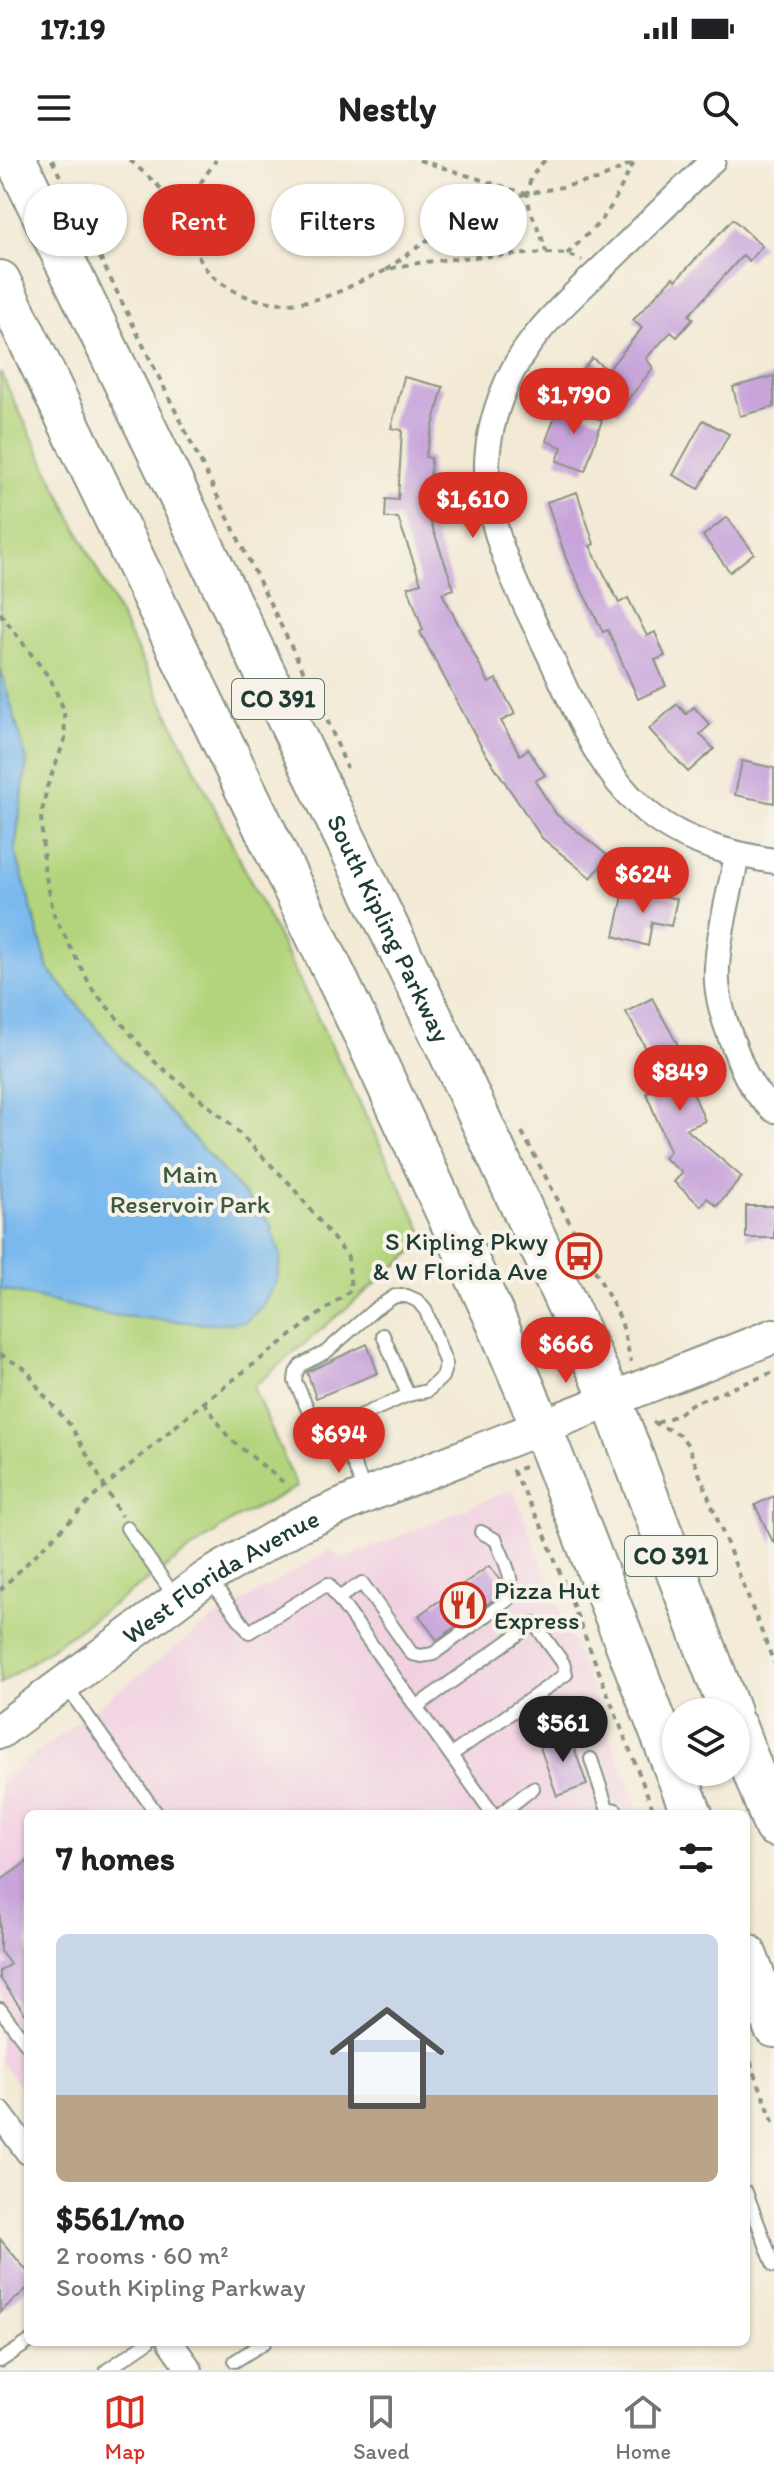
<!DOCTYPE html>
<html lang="en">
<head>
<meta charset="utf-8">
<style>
  :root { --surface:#fff; --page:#f2f2f2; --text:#202124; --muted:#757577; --line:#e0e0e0; --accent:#d93025 }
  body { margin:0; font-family:Itim,sans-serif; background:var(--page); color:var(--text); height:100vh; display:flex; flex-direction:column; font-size:30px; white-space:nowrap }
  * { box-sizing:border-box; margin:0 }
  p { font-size:26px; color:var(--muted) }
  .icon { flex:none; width:44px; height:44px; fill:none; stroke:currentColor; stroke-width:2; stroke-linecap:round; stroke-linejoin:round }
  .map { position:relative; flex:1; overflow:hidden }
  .panel { position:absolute; left:24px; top:1650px; width:726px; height:536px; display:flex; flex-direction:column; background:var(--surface); border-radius:12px; box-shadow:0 2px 6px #0004 }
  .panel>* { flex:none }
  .top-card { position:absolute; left:24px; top:24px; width:726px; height:72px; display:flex; gap:16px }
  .buttons { position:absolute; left:662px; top:1538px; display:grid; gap:16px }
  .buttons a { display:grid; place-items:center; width:88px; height:88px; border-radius:50%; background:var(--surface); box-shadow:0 2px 6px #0004; font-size:40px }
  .price { position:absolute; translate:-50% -68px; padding:0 18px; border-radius:28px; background:var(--accent); color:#fff; font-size:26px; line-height:52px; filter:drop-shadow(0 2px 4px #0008) }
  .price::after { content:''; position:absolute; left:50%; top:48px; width:24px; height:18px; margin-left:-12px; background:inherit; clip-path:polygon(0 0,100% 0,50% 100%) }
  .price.selected { background:#222; color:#fff }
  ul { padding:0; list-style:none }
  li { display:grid; align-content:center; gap:16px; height:424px; padding:0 32px }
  li span { display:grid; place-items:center; height:248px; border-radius:12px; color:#555 }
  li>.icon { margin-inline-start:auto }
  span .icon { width:144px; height:144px; fill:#fffc; stroke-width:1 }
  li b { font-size:34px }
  h2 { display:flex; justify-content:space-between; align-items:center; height:96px; padding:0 32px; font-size:34px }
  .tag { padding:0 28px; border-radius:36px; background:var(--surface); box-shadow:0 2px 6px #0004; font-size:28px; line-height:72px }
  .tag.selected { background:var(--accent); color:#fff }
  .status { display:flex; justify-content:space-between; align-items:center; height:56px; padding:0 40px; background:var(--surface); direction:ltr }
  .status svg { height:22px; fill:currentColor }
  header { display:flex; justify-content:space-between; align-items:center; height:104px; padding:0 32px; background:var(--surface); font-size:36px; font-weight:700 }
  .tab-bar { display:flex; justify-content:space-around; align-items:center; height:112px; border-top:2px solid var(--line); background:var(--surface); font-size:22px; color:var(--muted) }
  .tab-bar a { display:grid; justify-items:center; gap:4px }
  .tab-bar .selected { color:var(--accent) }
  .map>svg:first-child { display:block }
  .built { fill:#f1d0e2 }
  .green { fill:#b3d47b; stroke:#698858; stroke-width:2 }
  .water { fill:#7ab9ee; stroke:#4c7b91; stroke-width:2 }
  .building { fill:#c8a4db }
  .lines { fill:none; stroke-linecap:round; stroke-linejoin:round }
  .lane-casing { stroke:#899484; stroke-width:16 }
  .street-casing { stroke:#899484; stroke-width:28 }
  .secondary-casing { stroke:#899484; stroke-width:38 }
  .primary-casing { stroke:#899484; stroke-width:44 }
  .path { stroke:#899484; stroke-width:4; stroke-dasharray:6 6; stroke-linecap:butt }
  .lane { stroke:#fff; stroke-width:12 }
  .street { stroke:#fff; stroke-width:24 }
  .secondary { stroke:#fff; stroke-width:34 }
  .primary { stroke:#fff; stroke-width:40 }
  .labels { text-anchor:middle; stroke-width:8; stroke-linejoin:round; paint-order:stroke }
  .shield { fill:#f7f3e8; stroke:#60746a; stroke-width:2 }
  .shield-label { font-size:24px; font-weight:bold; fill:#1f3d34 }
  .street-label { font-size:26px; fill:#1f3d34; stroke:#f7f3e8 }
  .park-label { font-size:26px; fill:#3d5b42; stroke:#f7f3e8 }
  .poi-label { font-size:26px; fill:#1f3d34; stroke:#f7f3e8; text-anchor:end }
</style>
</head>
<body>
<div class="status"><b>17:19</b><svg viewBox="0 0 49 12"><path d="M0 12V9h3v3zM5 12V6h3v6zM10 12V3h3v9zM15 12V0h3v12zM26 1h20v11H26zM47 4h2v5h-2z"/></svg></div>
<header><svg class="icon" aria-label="menu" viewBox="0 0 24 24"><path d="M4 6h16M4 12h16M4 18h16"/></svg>Nestly<svg class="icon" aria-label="search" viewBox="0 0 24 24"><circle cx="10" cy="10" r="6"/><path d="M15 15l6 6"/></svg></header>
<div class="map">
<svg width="774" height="2210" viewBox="0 0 774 2210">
  <rect width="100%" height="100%" fill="#f7f3e8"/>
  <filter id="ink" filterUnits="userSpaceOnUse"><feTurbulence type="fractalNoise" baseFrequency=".0125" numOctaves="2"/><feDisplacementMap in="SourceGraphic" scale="16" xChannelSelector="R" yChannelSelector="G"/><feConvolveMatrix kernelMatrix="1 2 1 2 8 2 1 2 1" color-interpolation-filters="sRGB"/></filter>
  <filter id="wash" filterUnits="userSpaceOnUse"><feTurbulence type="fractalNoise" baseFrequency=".006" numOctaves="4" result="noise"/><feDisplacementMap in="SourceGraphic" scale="32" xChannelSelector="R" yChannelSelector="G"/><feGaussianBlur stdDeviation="1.8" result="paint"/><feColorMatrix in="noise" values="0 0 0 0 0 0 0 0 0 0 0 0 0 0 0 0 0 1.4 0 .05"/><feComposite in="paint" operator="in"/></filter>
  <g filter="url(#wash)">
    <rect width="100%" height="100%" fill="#f3ead5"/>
    <polygon class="built" points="513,1329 640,1654 28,1654 28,1938 0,1900 0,1621 210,1461 330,1390 344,1399"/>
    <polygon class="green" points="0,212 427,1080 253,1227 297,1327 233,1360 0,1524"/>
    <polygon class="water" points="0,507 27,600 15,690 49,810 132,911 270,1063 281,1097 277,1120 262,1146 245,1162 208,1164 108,1155 0,1129"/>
    <g id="blocks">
      <g class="building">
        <polygon points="733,59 762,86 749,101 743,95 689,155 693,159 677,177 671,172 646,198 653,208 618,252 576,218 592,198 608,210 642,168 633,160 673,117 676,120"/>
        <polygon points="774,216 774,247 740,256 733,227"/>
        <polygon points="404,217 443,227 425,297 431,298 428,355 454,429 442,433 489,523 496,519 515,554 501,561 520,595 528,589 545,615 535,621 556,654 608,696 591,718 542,678 482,588 420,472 423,470 408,427 421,423 398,358 385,358 386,339 398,340 402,270 391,268"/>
        <polygon points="559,245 602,260 585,311 557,301 562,287 546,281"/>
        <polygon points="703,260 729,274 699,329 673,315"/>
        <polygon points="577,332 594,384 590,386 619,443 628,438 647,476 655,472 665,496 655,500 666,526 638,539 608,470 603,472 567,401 547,342"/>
        <polygon points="727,357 754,393 730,412 703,376"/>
        <polygon points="677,544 686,554 694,547 710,565 700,574 714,589 688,612 649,569"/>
        <polygon points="742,601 774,608 774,643 735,635"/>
        <polygon points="625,727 677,739 671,766 652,762 648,786 614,776"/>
        <polygon points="652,838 678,885 674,887 705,961 686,969 742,1017 717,1046 707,1038 701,1046 674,1022 682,1013 664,998 670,991 646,933 653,930 649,921 661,916 626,852"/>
        <rect x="746" y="1046" width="28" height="32"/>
        <polygon points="367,1184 378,1213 316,1238 307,1212"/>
        <polygon points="774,1336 774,1384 755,1345"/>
        <polygon points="489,1406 502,1423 501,1434 437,1480 419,1455"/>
        <polygon points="569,1573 587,1625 557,1636 539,1584"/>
        <polygon points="28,1701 28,1858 0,1818 0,1811 10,1804 0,1791 0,1721"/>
        <polygon points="0,2079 28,2112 28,2128 0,2152"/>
      </g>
    </g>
  </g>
  <g filter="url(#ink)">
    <use href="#blocks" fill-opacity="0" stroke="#899484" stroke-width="2"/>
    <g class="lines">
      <g class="lane-casing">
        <g id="lane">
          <polygon points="395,1136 407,1136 418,1141 426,1151 446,1204 442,1217 427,1231 408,1235 319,1274 295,1221 296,1213 301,1205 326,1192 375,1149"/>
          <polyline points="383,1175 408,1235"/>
          <polyline points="337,1266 366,1333"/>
          <polyline points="127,1368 175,1437"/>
          <polyline points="210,1420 249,1472 328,1424 493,1654"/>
          <path d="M338,1438L362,1423L412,1494L421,1496L433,1494L509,1439C516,1419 503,1399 496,1380L481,1372"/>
          <polyline points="66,1526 157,1654"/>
          <polyline points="416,1547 534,1463 563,1503 566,1514 451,1595"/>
          <polyline points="591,1599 607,1648 616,1650 618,1654"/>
          <polyline points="500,1654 533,1628"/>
          <polyline points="0,1849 28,1886"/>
          <polyline points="746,2032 774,2106"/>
          <polyline points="0,2201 29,2182"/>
          <polyline points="235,2201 265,2182"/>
          <polyline points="107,2210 148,2182"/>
        </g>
      </g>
      <g class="street-casing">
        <g id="street">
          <path d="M713,0C678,34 643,68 608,102C569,140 526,175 505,227C492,258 484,294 488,328C494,389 525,443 551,498C576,551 597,607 641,647C678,681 726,693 774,701"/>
          <path d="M737,695C730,734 715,783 717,823C719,848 728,871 737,894C745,916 755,935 774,950"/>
          <polyline points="0,1954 28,1992"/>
          <polyline points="170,2182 190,2210"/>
        </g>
      </g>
      <g class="secondary-casing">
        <g id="secondary">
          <path id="s1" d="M0,1571L208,1417L298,1365L367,1335L774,1176"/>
        </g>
      </g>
      <g class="primary-casing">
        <g id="primary">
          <path id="s2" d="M16,0L447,888L611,1239L730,1552"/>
          <polyline points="0,121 366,879 494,1156 541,1266 692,1654"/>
          <polyline points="736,1567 774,1666"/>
          <polyline points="746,1794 774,1867"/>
        </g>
      </g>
      <g class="path">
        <polyline points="52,0 326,557 347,608"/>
        <path d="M130,0C147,16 168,32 180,53C193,75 193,99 214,117C247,146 292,149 333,134C356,125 377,111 401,106C448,97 498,96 546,93L567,94L582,100"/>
        <polyline points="419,0 526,34 597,20 632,3"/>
        <path d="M545,0C510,36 537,53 546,92"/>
        <polyline points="180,53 216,0"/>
        <polyline points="567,94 601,61 612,45 635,0"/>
        <polyline points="386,110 465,53 524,34"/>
        <polyline points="0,453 51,520 64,550 65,579 47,627 41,657 44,707 54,755 92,829 155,902 228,962 290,1024 348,1097 351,1130 204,1242 102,1329 0,1430"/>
        <polyline points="522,972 621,1160 631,1202"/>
        <polyline points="0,1194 27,1210 41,1232 71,1266 121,1356"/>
        <polyline points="204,1242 229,1278 283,1322"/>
        <polyline points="653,1262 680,1275 688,1285 774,1503"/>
        <polyline points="657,1263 677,1255 691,1244 774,1212"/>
        <polyline points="525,1307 513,1311 542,1367 655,1654"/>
        <polyline points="746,1890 774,1964"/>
      </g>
      <use href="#lane" class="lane"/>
      <use href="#street" class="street"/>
      <use href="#secondary" class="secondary"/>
      <use href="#primary" class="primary"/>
    </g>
  </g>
  <defs>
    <g id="bus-ring" transform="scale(2.3)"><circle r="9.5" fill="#f7f3e8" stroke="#c8321e" stroke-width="1.5"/><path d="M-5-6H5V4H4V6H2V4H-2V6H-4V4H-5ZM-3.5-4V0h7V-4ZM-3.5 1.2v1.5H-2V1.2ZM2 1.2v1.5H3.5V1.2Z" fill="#c8321e"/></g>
    <g id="restaurant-ring" transform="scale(2.3)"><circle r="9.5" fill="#f7f3e8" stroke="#c8321e" stroke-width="1.5"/><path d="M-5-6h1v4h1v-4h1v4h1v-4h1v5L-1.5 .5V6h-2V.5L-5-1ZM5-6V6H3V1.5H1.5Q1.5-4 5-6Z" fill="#c8321e"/></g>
  </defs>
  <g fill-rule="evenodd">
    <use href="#bus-ring" x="579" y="1096"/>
    <use href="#restaurant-ring" x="463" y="1445"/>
  </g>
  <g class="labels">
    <g class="shield">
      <rect x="232" y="519" width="92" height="40" rx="6"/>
      <rect x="625" y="1376" width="92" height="40" rx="6"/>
    </g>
    <g class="shield-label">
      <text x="278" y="547">CO 391</text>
      <text x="671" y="1404">CO 391</text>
    </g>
    <g class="street-label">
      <text dy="9" stroke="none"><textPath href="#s2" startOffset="854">South Kipling Parkway</textPath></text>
      <text dy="9" stroke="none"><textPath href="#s1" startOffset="270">West Florida Avenue</textPath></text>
    </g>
    <g class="park-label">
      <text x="190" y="1023">Main<tspan x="190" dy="30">Reservoir Park</tspan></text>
    </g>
    <g class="poi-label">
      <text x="548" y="1090">S Kipling Pkwy<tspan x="548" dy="30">&amp; W Florida Ave</tspan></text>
      <text x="494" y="1439" text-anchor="start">Pizza Hut<tspan x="494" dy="30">Express</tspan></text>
    </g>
  </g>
</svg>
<div class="buttons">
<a><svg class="icon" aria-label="layers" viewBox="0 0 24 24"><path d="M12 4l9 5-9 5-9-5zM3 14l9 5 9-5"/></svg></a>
</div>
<b class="price" style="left:574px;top:276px">$1,790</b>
<b class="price" style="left:473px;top:380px">$1,610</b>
<b class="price" style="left:643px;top:755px">$624</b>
<b class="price" style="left:680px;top:953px">$849</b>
<b class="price" style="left:566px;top:1225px">$666</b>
<b class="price" style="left:339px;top:1315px">$694</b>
<b class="price selected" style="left:563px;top:1604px">$561</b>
<div class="top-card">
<a class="tag">Buy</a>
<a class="tag selected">Rent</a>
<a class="tag">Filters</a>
<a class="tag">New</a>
</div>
<section class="panel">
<h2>7 homes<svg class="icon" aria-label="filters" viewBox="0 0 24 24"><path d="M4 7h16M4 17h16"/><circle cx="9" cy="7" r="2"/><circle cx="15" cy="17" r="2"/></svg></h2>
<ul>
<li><span style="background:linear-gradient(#c9d6e8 65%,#b9a48a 0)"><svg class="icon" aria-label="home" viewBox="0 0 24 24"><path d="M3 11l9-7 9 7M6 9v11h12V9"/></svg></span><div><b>$561/mo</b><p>2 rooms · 60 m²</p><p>South Kipling Parkway</p></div></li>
</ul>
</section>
</div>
<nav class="tab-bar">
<a class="selected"><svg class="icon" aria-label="map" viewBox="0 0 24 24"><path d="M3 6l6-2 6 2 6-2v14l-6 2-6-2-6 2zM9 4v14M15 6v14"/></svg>Map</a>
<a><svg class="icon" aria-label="saved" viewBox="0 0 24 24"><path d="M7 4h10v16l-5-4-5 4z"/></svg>Saved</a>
<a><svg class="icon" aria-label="home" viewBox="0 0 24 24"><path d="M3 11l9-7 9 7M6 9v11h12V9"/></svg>Home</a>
</nav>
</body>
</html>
